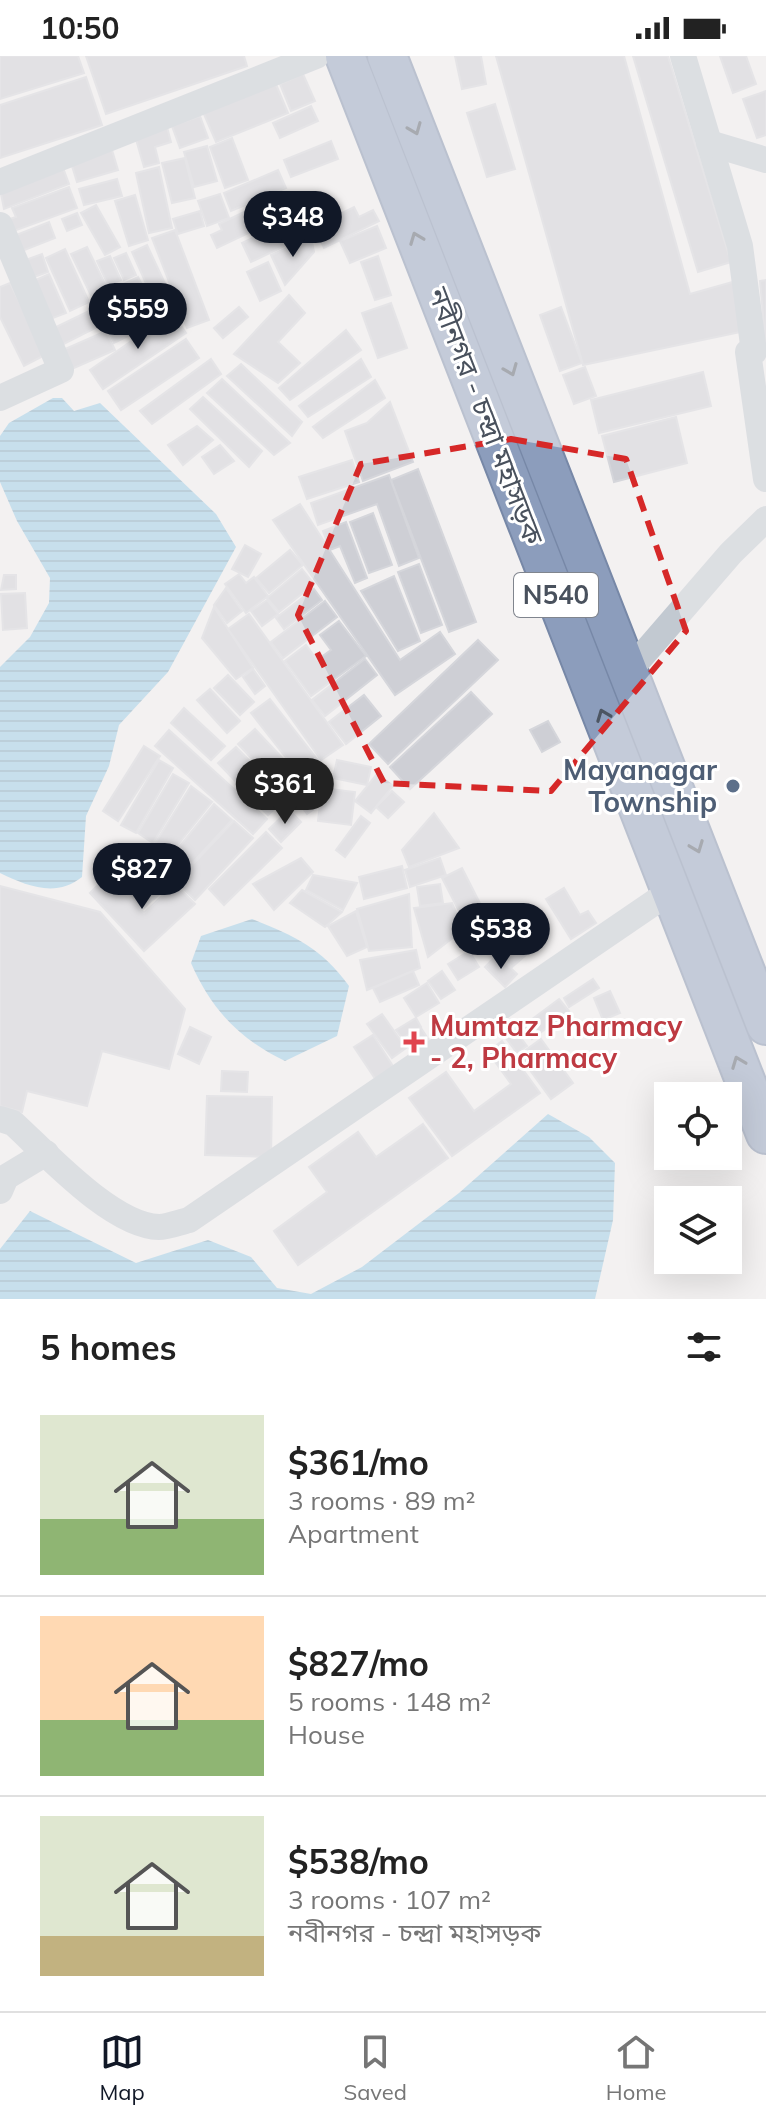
<!DOCTYPE html>
<html lang="en">
<head>
<meta charset="utf-8">
<style>
  :root { --surface:#fff; --page:#f6f6f6; --text:#222; --muted:#767676; --line:#e0e0e0; --accent:#111827 }
  body { margin:0; font-family:Mulish,"Noto Sans Bengali",sans-serif; background:var(--page); color:var(--text); height:100vh; display:flex; flex-direction:column; font-size:30px; white-space:nowrap }
  * { box-sizing:border-box; margin:0 }
  p { font-size:26px; color:var(--muted) }
  .icon { flex:none; width:44px; height:44px; fill:none; stroke:currentColor; stroke-width:2; stroke-linecap:round; stroke-linejoin:round }
  .map { position:relative; height:1243px; overflow:hidden }
  .sheet { display:flex; flex-direction:column; background:var(--surface); flex:1 }
  .sheet>* { flex:none }
  .buttons { position:absolute; left:654px; top:1026px; display:grid; gap:16px }
  .buttons a { display:grid; place-items:center; width:88px; height:88px; border-radius:0px; background:var(--surface); box-shadow:0 8px 32px #0002; font-size:40px }
  .price { position:absolute; translate:-50% -68px; padding:0 18px; border-radius:28px; background:var(--accent); color:#fff; font-size:26px; line-height:52px; filter:drop-shadow(0 2px 4px #0008) }
  .price::after { content:''; position:absolute; left:50%; top:48px; width:24px; height:18px; margin-left:-12px; background:inherit; clip-path:polygon(0 0,100% 0,50% 100%) }
  .price.current { background:#222; color:#fff }
  ul { padding:0; list-style:none }
  li { display:flex; align-items:center; gap:24px; height:200px; padding:0 40px }
  li+li { border-top:2px solid var(--line) }
  li span { display:grid; place-items:center; flex:none; width:224px; height:160px; border-radius:0px; color:#555 }
  li>.icon { margin-inline-start:auto }
  span .icon { width:96px; height:96px; fill:#fffc; stroke-width:1 }
  li b { font-size:34px }
  h2 { display:flex; justify-content:space-between; align-items:center; height:96px; padding:0 40px; font-size:34px }
  .status { display:flex; justify-content:space-between; align-items:center; height:56px; padding:0 40px; background:var(--surface); direction:ltr }
  .status svg { height:22px; fill:currentColor }
  .tab-bar { display:flex; justify-content:space-around; align-items:center; height:112px; border-top:2px solid var(--line); background:var(--surface); font-size:22px; color:var(--muted) }
  .tab-bar a { display:grid; justify-items:center; gap:4px }
  .tab-bar .current { color:var(--accent) }
  .map>svg:first-child { display:block }
  .water { fill:url(#water-rules) }
  .building { fill:#cecfd5; stroke:#d5d6db; stroke-width:2 }
  .lines { fill:none; stroke-linecap:round; stroke-linejoin:round }
  .highway-casing { stroke:#7788a7; stroke-width:42 }
  .minor { stroke:#c2c9d1; stroke-width:26 }
  .highway { stroke:#8c9dbc; stroke-width:38 }
  .oneway { stroke:#4c5562 }
  .marked { fill:none; stroke:#d62828; stroke-width:6; stroke-dasharray:16 10; stroke-linejoin:round }
  .service-dot { fill:#5c6f8a; stroke:#fff; stroke-width:3 }
  .health-dot { fill:#e0444e; stroke:#fff; stroke-width:3 }
  .labels { text-anchor:middle; stroke-width:6; stroke-linejoin:round; paint-order:stroke }
  .shield { fill:#fff; stroke:#80858e; stroke-width:2 }
  .shield-label { font-size:26px; font-weight:bold; fill:#49515d }
  .street-label { font-size:28px; fill:#49515d; stroke:#fff }
  .service-label { font-size:28px; font-weight:bold; fill:#4e5e75; stroke:#fff; text-anchor:end }
  .health-label { font-size:28px; font-weight:bold; fill:#be3a42; stroke:#fff; text-anchor:start }
</style>
</head>
<body>
<div class="status"><b>10:50</b><svg viewBox="0 0 49 12"><path d="M0 12V9h3v3zM5 12V6h3v6zM10 12V3h3v9zM15 12V0h3v12zM26 1h20v11H26zM47 4h2v5h-2z"/></svg></div>
<div class="map">
<svg width="766" height="1243" viewBox="0 0 766 1243">
  <defs>
    <pattern id="water-rules" width="6" height="5" patternUnits="userSpaceOnUse" patternTransform="scale(2)"><rect width="6" height="5" fill="#93cae7"/><path d="M0 2.5h6" fill="none" stroke="#7aa6be"/></pattern>
  </defs>
  <rect width="100%" height="100%" fill="#f3f1f1"/>
  <g class="water">
    <path d="M53,342H62L74,355L100,347L216,458L236,491L168,616L119,669L109,710L86,760L82,821C56,842 27,830 0,817V611L30,581L49,547L50,522L17,465L0,426V380L9,367Z"/>
    <path d="M252,863C296,881 320,891 349,930L337,980L285,1005C239,983 211,953 191,907L201,880Z"/>
    <polygon points="548,1058 589,1081 615,1107 613,1164 595,1243 0,1243 0,1193 30,1155 136,1207 208,1184 251,1201 277,1232 311,1238 362,1211 459,1137"/>
  </g>
  <g class="building">
    <polygon points="0,0 78,0 84,17 0,43"/>
    <polygon points="86,0 244,0 247,10 106,58"/>
    <polygon points="455,0 481,0 486,28 462,33"/>
    <polygon points="496,0 624,0 690,238 736,225 750,274 583,309"/>
    <polygon points="633,0 668,0 731,206 698,216"/>
    <polygon points="720,0 746,0 756,28 733,37"/>
    <polygon points="303,18 315,45 291,55 280,28"/>
    <polygon points="86,21 102,69 0,102 0,49"/>
    <polygon points="275,26 288,57 216,86 203,56"/>
    <polygon points="766,35 766,79 757,82 743,43"/>
    <polygon points="495,48 515,113 487,121 467,57"/>
    <polygon points="311,50 318,65 280,82 273,67"/>
    <polygon points="200,60 208,82 180,92 172,70"/>
    <polygon points="167,71 171,86 155,91 159,107 144,111 135,80"/>
    <polygon points="232,82 248,124 225,132 210,91"/>
    <polygon points="331,85 338,103 291,121 284,104"/>
    <polygon points="207,90 217,125 194,131 184,96"/>
    <polygon points="112,94 118,114 77,126 71,107"/>
    <polygon points="185,102 195,142 172,147 162,107"/>
    <polygon points="62,109 69,128 4,153 0,133"/>
    <polygon points="159,111 172,172 149,177 136,117"/>
    <polygon points="278,114 286,132 231,155 224,137"/>
    <polygon points="117,123 122,140 84,149 79,133"/>
    <polygon points="69,131 77,152 11,176 7,164 16,161 12,152"/>
    <polygon points="286,136 295,155 217,192 211,179 222,174 219,168"/>
    <polygon points="220,138 229,162 207,170 198,145"/>
    <polygon points="135,139 148,184 129,190 115,145"/>
    <polygon points="96,149 120,191 105,199 81,157"/>
    <polygon points="354,151 359,161 373,154 379,165 324,192 314,171 325,166 328,173 341,166 338,159"/>
    <polygon points="200,155 204,170 178,178 173,163"/>
    <polygon points="77,157 82,169 67,175 62,163"/>
    <polygon points="299,160 308,179 251,206 242,187"/>
    <polygon points="49,166 55,182 17,197 11,181"/>
    <polygon points="377,170 386,192 350,207 340,185"/>
    <polygon points="175,174 209,264 187,272 152,182"/>
    <polygon points="311,181 314,196 285,229 271,199"/>
    <polygon points="147,189 176,251 160,259 132,196"/>
    <polygon points="87,191 130,279 114,287 71,198"/>
    <polygon points="65,193 89,246 70,255 46,202"/>
    <polygon points="126,197 136,219 124,224 114,202"/>
    <polygon points="42,198 48,216 26,224 20,206"/>
    <polygon points="110,200 121,224 108,229 97,205"/>
    <polygon points="378,200 391,239 375,244 361,206"/>
    <polygon points="268,206 281,235 260,245 247,216"/>
    <polygon points="49,218 66,257 45,265 29,227"/>
    <polygon points="138,221 158,262 131,275 111,234"/>
    <polygon points="766,224 766,292 760,225"/>
    <polygon points="10,227 45,299 24,310 0,261 0,231"/>
    <polygon points="289,239 305,257 278,286 300,307 278,327 234,298"/>
    <polygon points="391,247 407,292 378,302 362,257"/>
    <polygon points="239,251 248,261 223,282 214,272"/>
    <polygon points="561,251 582,307 560,315 540,259"/>
    <polygon points="91,254 99,270 60,290 52,273"/>
    <polygon points="172,257 186,277 103,333 90,314"/>
    <polygon points="346,274 361,294 290,344 279,332"/>
    <polygon points="106,275 115,294 65,316 56,297"/>
    <polygon points="186,283 199,302 121,354 108,335"/>
    <polygon points="211,303 221,318 152,368 140,355"/>
    <polygon points="361,303 371,321 308,361 299,350"/>
    <polygon points="241,308 302,366 292,380 227,320"/>
    <polygon points="585,311 596,340 574,348 563,319"/>
    <polygon points="703,316 711,350 599,377 591,344"/>
    <polygon points="222,323 290,387 274,399 207,337"/>
    <polygon points="375,324 385,342 323,382 313,371"/>
    <polygon points="203,341 262,395 249,411 190,353"/>
    <polygon points="390,346 413,406 363,425 345,375 367,367"/>
    <polygon points="676,361 687,407 614,426 602,380"/>
    <polygon points="197,370 213,384 183,409 168,389"/>
    <polygon points="220,389 234,405 214,418 202,401"/>
    <polygon points="352,404 359,426 307,443 299,421"/>
    <polygon points="418,413 476,566 449,576 391,424"/>
    <polygon points="389,419 419,502 399,510 377,448 318,469 311,447"/>
    <polygon points="300,448 400,604 440,576 455,598 395,639 273,464"/>
    <polygon points="373,457 392,509 369,517 350,466"/>
    <polygon points="346,466 367,522 355,527 340,490 330,494 323,475"/>
    <polygon points="245,489 261,498 248,521 232,513"/>
    <polygon points="290,494 303,509 269,537 256,522"/>
    <polygon points="419,508 442,569 421,577 398,516"/>
    <polygon points="302,513 314,528 279,556 267,542"/>
    <polygon points="239,518 246,527 254,521 268,540 246,557 225,528"/>
    <polygon points="4,519 16,519 16,533 1,534"/>
    <polygon points="394,520 420,585 398,595 361,535"/>
    <polygon points="226,532 242,555 227,567 214,549"/>
    <polygon points="314,533 322,544 284,573 276,562"/>
    <polygon points="25,537 27,572 3,574 1,538"/>
    <polygon points="267,544 278,558 262,570 251,555"/>
    <polygon points="325,545 337,561 283,602 271,586"/>
    <polygon points="214,551 253,612 236,623 202,582"/>
    <polygon points="249,558 343,689 321,704 228,573"/>
    <polygon points="339,565 366,600 311,640 285,605 306,589 317,604 331,594 320,579"/>
    <polygon points="478,584 498,604 388,708 369,688"/>
    <polygon points="365,603 377,619 325,660 312,644"/>
    <polygon points="253,613 265,630 255,638 243,621"/>
    <polygon points="228,619 254,646 240,659 214,632"/>
    <polygon points="210,633 240,665 227,677 197,644"/>
    <polygon points="471,636 492,658 410,733 390,711"/>
    <polygon points="364,639 381,660 346,688 329,666"/>
    <polygon points="270,643 321,708 302,722 251,657"/>
    <polygon points="184,652 225,690 211,704 171,667"/>
    <polygon points="548,665 560,686 542,696 530,674"/>
    <polygon points="255,673 306,727 289,742 238,688"/>
    <polygon points="169,674 267,763 253,778 155,690"/>
    <polygon points="144,690 160,700 118,765 103,755"/>
    <polygon points="236,691 286,742 268,759 218,707"/>
    <polygon points="159,704 173,712 136,777 121,769"/>
    <polygon points="337,704 371,711 367,729 333,722"/>
    <polygon points="173,718 189,727 153,787 138,777"/>
    <polygon points="377,718 393,730 371,757 355,745"/>
    <polygon points="191,730 212,746 168,801 154,789"/>
    <polygon points="322,732 355,736 351,769 318,765"/>
    <polygon points="392,735 404,746 388,762 376,751"/>
    <polygon points="311,737 320,749 307,758 298,746"/>
    <polygon points="214,748 232,764 185,815 171,801"/>
    <polygon points="289,754 301,766 281,786 269,773"/>
    <polygon points="434,757 459,792 409,811 402,794"/>
    <polygon points="361,760 370,767 345,801 336,794"/>
    <polygon points="234,765 253,782 195,844 176,826"/>
    <polygon points="266,776 282,792 224,849 209,833"/>
    <polygon points="159,797 167,805 159,812 152,804"/>
    <polygon points="301,802 313,816 274,854 253,828"/>
    <polygon points="440,802 446,819 410,831 405,814"/>
    <polygon points="170,804 183,817 174,826 161,813"/>
    <polygon points="149,806 157,815 143,828 135,818"/>
    <polygon points="122,810 137,826 126,836 111,820"/>
    <polygon points="402,810 407,832 364,843 359,821"/>
    <polygon points="462,812 486,859 466,869 442,822"/>
    <polygon points="161,814 173,826 154,843 143,830"/>
    <polygon points="108,819 144,857 175,828 195,848 144,895 90,837"/>
    <polygon points="313,819 357,827 343,854 306,834"/>
    <polygon points="137,828 152,844 143,853 128,837"/>
    <polygon points="440,828 443,847 420,850 417,831"/>
    <polygon points="0,830 100,856 185,953 169,1013 102,995 87,1050 27,1035 22,1056 0,1050"/>
    <polygon points="564,832 580,859 588,855 596,867 571,883 546,843"/>
    <polygon points="302,834 342,856 325,871 290,847"/>
    <polygon points="409,838 412,891 369,895 357,853"/>
    <polygon points="452,847 463,874 428,901 414,852"/>
    <polygon points="356,855 367,891 347,900 328,870"/>
    <polygon points="508,866 518,883 502,893 491,876"/>
    <polygon points="483,871 493,889 477,897 468,879"/>
    <polygon points="517,889 526,899 512,911 503,901"/>
    <polygon points="416,894 420,912 367,934 360,904"/>
    <polygon points="469,895 479,911 458,924 448,908"/>
    <polygon points="497,899 517,918 505,931 485,911"/>
    <polygon points="413,915 419,929 380,946 373,932"/>
    <polygon points="442,915 455,934 441,943 428,925"/>
    <polygon points="593,923 599,932 569,951 564,942"/>
    <polygon points="427,927 439,947 416,961 404,942"/>
    <polygon points="610,935 620,957 603,964 594,942"/>
    <polygon points="559,943 569,955 532,983 523,970"/>
    <polygon points="382,958 406,992 392,1002 367,968"/>
    <polygon points="416,962 421,971 402,982 396,974"/>
    <polygon points="190,971 211,981 199,1008 178,998"/>
    <polygon points="421,972 434,992 417,1004 404,985"/>
    <polygon points="515,974 527,990 517,997 505,981"/>
    <polygon points="373,979 398,1018 380,1030 354,991"/>
    <polygon points="541,983 573,1027 551,1043 519,999"/>
    <polygon points="502,985 540,1037 452,1100 409,1042 446,1016 474,1055 511,1028 488,996"/>
    <polygon points="222,1015 248,1016 247,1036 221,1035"/>
    <polygon points="207,1040 272,1041 271,1101 205,1099"/>
    <polygon points="423,1068 448,1102 298,1209 274,1175 327,1136 309,1111 358,1076 376,1101"/>
  </g>
  <g class="lines">
    <g class="highway-casing">
      <g id="highway">
        <polyline points="345,0 766,1078"/>
        <polyline points="387,0 766,969"/>
      </g>
    </g>
    <g class="minor">
      <polyline points="683,0 740,190 754,296 748,296 766,423"/>
      <polyline points="709,87 766,104"/>
      <polyline points="0,126 316,0"/>
      <polyline points="0,169 61,314 0,342"/>
      <polyline points="629,615 731,497 766,463"/>
      <path d="M0,1063L13,1067C46,1097 112,1170 159,1171C168,1171 180,1166 189,1164L671,835"/>
      <polyline points="0,1135 6,1121 46,1097"/>
    </g>
    <use href="#highway" class="highway"/>
  </g>
  <defs><path id="oneway-chevron" d="M-2-3.5L2.5 0L-2 3.5" fill="none" stroke-width="1.6" stroke-linecap="round" stroke-linejoin="round" transform="scale(2)"/></defs>
  <g class="oneway">
    <use href="#oneway-chevron" transform="translate(415 73) rotate(68)"/>
    <use href="#oneway-chevron" transform="translate(416 182) rotate(-111)"/>
    <use href="#oneway-chevron" transform="translate(511 314) rotate(68)"/>
    <use href="#oneway-chevron" transform="translate(603 659) rotate(-111)"/>
    <use href="#oneway-chevron" transform="translate(697 791) rotate(69)"/>
    <use href="#oneway-chevron" transform="translate(738 1006) rotate(-111)"/>
  </g>
  <path d="M0 0H766V1243H0ZM511,383L626,403L686,575L551,735L384,727L298,559L361,408Z" fill="#f3f1f1" fill-opacity=".55" fill-rule="evenodd"/>
  <path class="marked" d="M511,383L626,403L686,575L551,735L384,727L298,559L361,408Z"/>
  <circle class="service-dot" cx="733" cy="730" r="8"/>
  <path class="health-dot" d="M410 974h8v8h8v8h-8v8h-8v-8h-8v-8h8z"/>
  <g class="labels">
    <rect class="shield" x="514" y="517" width="84" height="44" rx="6"/>
    <g class="shield-label">
      <text x="556" y="548">N540</text>
    </g>
    <g class="street-label">
      <text transform="translate(486 360) rotate(69)" y="10">নবীনগর - চন্দ্রা মহাসড়ক</text>
    </g>
    <g class="service-label">
      <text x="717" y="724">Mayanagar<tspan x="717" dy="32">Township</tspan></text>
    </g>
    <g class="health-label">
      <text x="430" y="980">Mumtaz Pharmacy<tspan x="430" dy="32">- 2, Pharmacy</tspan></text>
    </g>
  </g>
</svg>
<div class="buttons">
<a><svg class="icon" aria-label="locate" viewBox="0 0 24 24"><circle cx="12" cy="12" r="6"/><path d="M12 2v4M12 18v4M2 12h4M18 12h4"/></svg></a>
<a><svg class="icon" aria-label="layers" viewBox="0 0 24 24"><path d="M12 4l9 5-9 5-9-5zM3 14l9 5 9-5"/></svg></a>
</div>
<b class="price" style="left:293px;top:203px">$348</b>
<b class="price" style="left:138px;top:295px">$559</b>
<b class="price current" style="left:285px;top:770px">$361</b>
<b class="price" style="left:142px;top:855px">$827</b>
<b class="price" style="left:501px;top:915px">$538</b>
</div>
<section class="sheet">
<h2>5 homes<svg class="icon" aria-label="filters" viewBox="0 0 24 24"><path d="M4 7h16M4 17h16"/><circle cx="9" cy="7" r="2"/><circle cx="15" cy="17" r="2"/></svg></h2>
<ul>
<li><span style="background:linear-gradient(#dfe7d0 65%,#8fb573 0)"><svg class="icon" aria-label="home" viewBox="0 0 24 24"><path d="M3 11l9-7 9 7M6 9v11h12V9"/></svg></span><div><b>$361/mo</b><p>3 rooms · 89 m²</p><p>Apartment</p></div></li>
<li><span style="background:linear-gradient(#ffd9b3 65%,#8fb573 0)"><svg class="icon" aria-label="home" viewBox="0 0 24 24"><path d="M3 11l9-7 9 7M6 9v11h12V9"/></svg></span><div><b>$827/mo</b><p>5 rooms · 148 m²</p><p>House</p></div></li>
<li><span style="background:linear-gradient(#dfe7d0 75%,#c2b280 0)"><svg class="icon" aria-label="home" viewBox="0 0 24 24"><path d="M3 11l9-7 9 7M6 9v11h12V9"/></svg></span><div><b>$538/mo</b><p>3 rooms · 107 m²</p><p>নবীনগর - চন্দ্রা মহাসড়ক</p></div></li>
</ul>
</section>
<nav class="tab-bar">
<a class="current"><svg class="icon" aria-label="map" viewBox="0 0 24 24"><path d="M3 6l6-2 6 2 6-2v14l-6 2-6-2-6 2zM9 4v14M15 6v14"/></svg>Map</a>
<a><svg class="icon" aria-label="saved" viewBox="0 0 24 24"><path d="M7 4h10v16l-5-4-5 4z"/></svg>Saved</a>
<a><svg class="icon" aria-label="home" viewBox="0 0 24 24"><path d="M3 11l9-7 9 7M6 9v11h12V9"/></svg>Home</a>
</nav>
</body>
</html>
